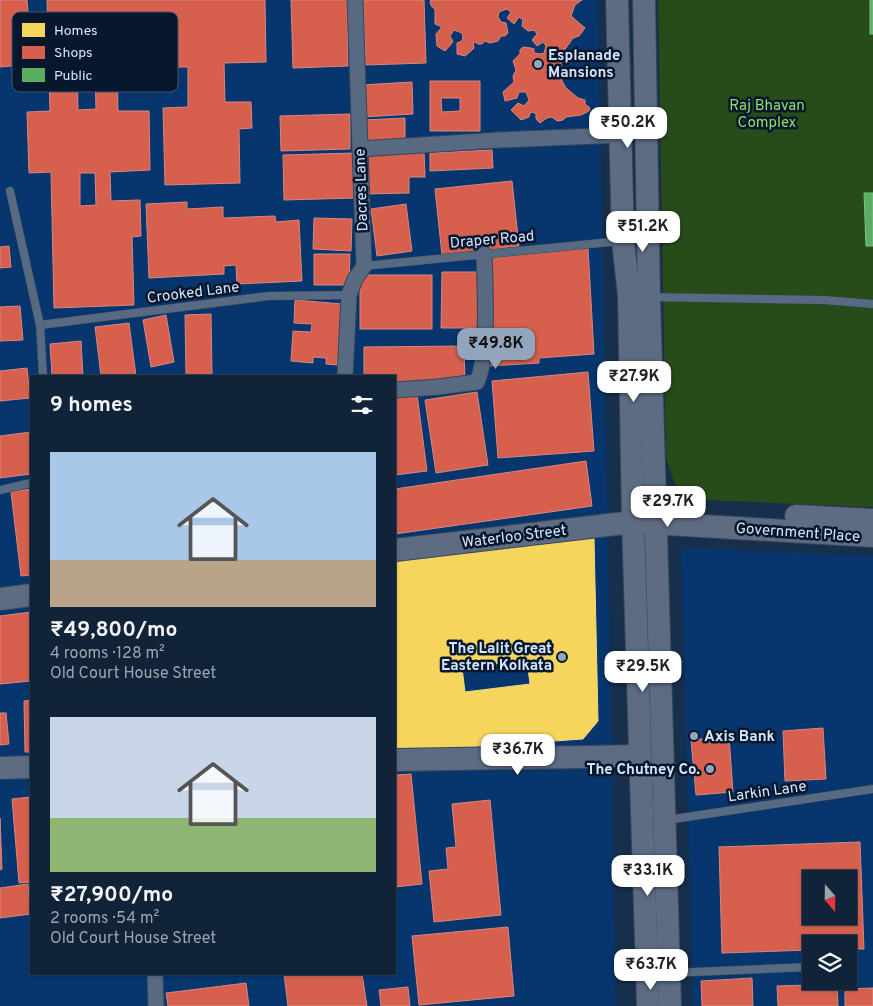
<!DOCTYPE html>
<html lang="en">
<head>
<meta charset="utf-8">
<style>
  :root { --surface:#102339; --page:#1e2f44; --text:#f1f3f6; --muted:#9ca4ae; --line:#304053; --accent:#93a5bc }
  body { margin:0; font-family:Overpass,sans-serif; background:var(--page); color:var(--text); height:100vh; display:flex; flex-direction:column; font-size:19px; white-space:nowrap }
  * { box-sizing:border-box; margin:0 }
  p { font-size:16px; color:var(--muted) }
  .icon { flex:none; width:28px; height:28px; fill:none; stroke:currentColor; stroke-width:2; stroke-linecap:round; stroke-linejoin:round }
  .map { position:relative; flex:1; overflow:hidden }
  .side { position:absolute; left:30px; top:375px; width:366px; height:600px; display:flex; flex-direction:column; background:var(--surface); border-radius:0px; box-shadow:0 1px 4px #0004,0 0 0 1px var(--line) }
  .side>* { flex:none }
  .needle { width:32px; rotate:160deg }
  .tools { position:absolute; left:802px; top:870px; display:grid; gap:10px }
  .tools a { display:grid; place-items:center; width:55px; height:55px; border-radius:0px; background:var(--surface); box-shadow:0 1px 4px #0004,0 0 0 1px var(--line); font-size:25px }
  .price { position:absolute; translate:-50% -42px; padding:0 11px; border-radius:10px; background:#fff; color:#222; font-size:16px; line-height:32px; filter:drop-shadow(0 1px 2px #0008) }
  .price::after { content:''; position:absolute; left:50%; top:30px; width:15px; height:11px; margin-left:-8px; background:inherit; clip-path:polygon(0 0,100% 0,50% 100%) }
  .price.active { background:var(--accent); color:#111 }
  ul { padding:0; list-style:none }
  li { display:grid; align-content:center; gap:10px; height:265px; padding:0 20px }
  li span { display:grid; place-items:center; height:155px; border-radius:0px; color:#555 }
  li>.icon { margin-inline-start:auto }
  span .icon { width:90px; height:90px; fill:#fffc; stroke-width:1 }
  li b { font-size:21px }
  h2 { display:flex; justify-content:space-between; align-items:center; height:60px; padding:0 20px; font-size:21px }
  .map>svg:first-child { display:block }
  .built { fill:#06366d; fill-rule:evenodd }
  .green { fill:#274c1a }
  .homes { fill:#f6d55c; stroke:#edda8b; fill-rule:evenodd }
  .shops { fill:#d6604d; stroke:#d68881; fill-rule:evenodd }
  .public { fill:#5aae61; stroke:#80be8f }
  .lines { fill:none; stroke-linecap:round; stroke-linejoin:round }
  .lane-casing { stroke:#374658; stroke-width:9 }
  .street-casing { stroke:#374658; stroke-width:17 }
  .secondary-casing { stroke:#374658; stroke-width:24 }
  .lane { stroke:#576a82; stroke-width:8 }
  .street { stroke:#576a82; stroke-width:15 }
  .secondary { stroke:#5d6c83; stroke-width:22 }
  .poi-dot { fill:#93a5bc; stroke:#06172e; stroke-width:2 }
  .labels { text-anchor:middle; stroke-width:5; stroke-linejoin:round; paint-order:stroke }
  .poi-label { font-size:15px; font-weight:bold; fill:#d7e5f9; stroke:#06172e; text-anchor:start }
  .park-label { font-size:15px; fill:#90e065; stroke:#06172e }
  .street-label { font-size:15px; fill:#d7e5f9; stroke:#06172e }
  .key { fill:#06172e; stroke:#45556b; stroke-width:1 }
  .key-label { font-size:14px; fill:#d7e5f9 }
</style>
</head>
<body>
<div class="map">
<svg width="873" height="1006" viewBox="0 0 873 1006">
  <rect width="100%" height="100%" fill="#162f4c"/>
  <g class="built">
    <path d="M0,0H598L616,1006H0ZM31,376H395V974H31Z"/>
    <path d="M681,548L873,556V1006H693ZM811,879H849V916H811ZM811,944H849V981H811Z"/>
  </g>
  <polygon class="green" points="658,0 873,0 873,507 680,499 666,458"/>
  <path class="homes" d="M594,538L598,721L583,739L395,752V562ZM527,660L530,684L465,692L462,668Z"/>
  <g class="shops">
    <polygon points="0,0 27,0 32,64 0,67"/>
    <path d="M47,0H265L266,62L224,63L225,102H251L252,128L239,129L240,183L165,185L163,108L188,107V67H170L169,24L140,25L141,69H117L118,111H149L150,170L110,172L111,201L140,200L141,236L132,237L134,305L54,308L51,172L29,173L27,112L50,111ZM95,69L96,109L78,110L77,70ZM80,173H95L96,205L80,206Z"/>
    <polygon points="291,0 347,0 348,66 293,68"/>
    <polygon points="363,0 424,0 426,63 366,65"/>
    <polygon points="431,0 582,0 575,5 571,16 585,28 579,36 573,38 561,55 561,68 562,81 566,88 578,98 585,100 585,104 590,108 589,111 581,115 566,117 563,120 557,121 552,117 547,118 540,123 536,119 536,114 533,112 530,113 529,117 521,120 511,110 518,103 524,106 529,100 526,92 519,92 517,98 505,101 503,92 514,82 513,76 516,70 513,61 520,54 520,50 523,47 531,48 534,49 534,53 541,54 544,53 546,46 543,42 537,46 532,40 537,34 534,30 528,31 522,26 523,20 519,17 514,24 507,18 511,12 507,9 499,12 498,17 501,22 506,23 508,33 505,36 501,36 498,41 490,43 485,41 482,44 478,44 475,42 473,43 474,48 470,52 465,56 457,54 457,43 462,41 463,37 462,33 454,30 450,36 453,42 445,51 437,46 436,34 442,27 435,24 435,9 432,7 430,2"/>
    <path d="M430,81H480V131H430ZM441,98H460V111L442,112Z"/>
    <polygon points="412,82 413,114 363,117 361,85"/>
    <polygon points="350,114 350,149 281,151 280,116"/>
    <polygon points="405,118 405,145 365,147 364,120"/>
    <polygon points="492,150 493,168 430,171 430,153"/>
    <polygon points="424,151 425,177 409,177 409,193 364,194 363,152"/>
    <polygon points="354,153 356,198 284,200 283,155"/>
    <polygon points="512,181 519,246 442,255 435,189"/>
    <polygon points="187,202 187,209 223,207 223,218 275,216 276,222 299,220 302,281 237,284 236,265 224,266 224,274 149,278 146,204"/>
    <polygon points="406,204 412,251 377,256 371,209"/>
    <polygon points="314,218 352,219 351,251 313,249"/>
    <polygon points="9,246 11,267 0,268 0,247"/>
    <polygon points="588,248 594,354 539,358 539,363 490,366 489,258"/>
    <polygon points="314,254 350,254 349,285 314,285"/>
    <polygon points="442,272 480,272 479,328 441,328"/>
    <rect x="360" y="275" width="72" height="54"/>
    <polygon points="295,300 342,304 337,365 326,364 326,358 313,357 313,363 291,361 293,331 311,332 312,324 294,323"/>
    <polygon points="20,306 23,340 0,341 0,307"/>
    <polygon points="211,314 212,374 186,375 185,315"/>
    <polygon points="166,315 174,362 151,367 143,320"/>
    <polygon points="129,323 136,376 101,376 95,327"/>
    <polygon points="81,341 83,376 52,376 50,344"/>
    <polygon points="464,346 465,381 395,382 395,376 364,376 364,347"/>
    <polygon points="27,368 30,398 0,401 0,371"/>
    <polygon points="588,372 594,451 498,458 492,381"/>
    <polygon points="477,392 488,465 436,473 425,400"/>
    <polygon points="417,394 427,471 395,475 395,397"/>
    <polygon points="31,432 31,474 0,478 0,436"/>
    <polygon points="586,461 592,506 395,534 395,489"/>
    <polygon points="31,489 31,575 21,576 11,492"/>
    <polygon points="31,612 31,681 0,684 0,616"/>
    <polygon points="31,700 31,752 25,752 24,701"/>
    <polygon points="0,713 6,713 9,744 0,745"/>
    <polygon points="823,728 826,779 785,781 783,731"/>
    <polygon points="729,736 733,792 696,795 691,740"/>
    <polygon points="411,774 422,884 395,887 395,775"/>
    <polygon points="31,797 31,882 19,883 12,799"/>
    <polygon points="490,800 501,915 434,922 429,871 448,869 446,848 456,847 452,804"/>
    <polygon points="0,818 2,869 0,870"/>
    <path d="M860,842L864,949H849V944H811V950L722,953L719,847ZM811,879H849V916H811Z"/>
    <polygon points="28,884 31,914 0,918 0,888"/>
    <polygon points="508,927 514,996 419,1005 412,936"/>
    <polygon points="284,974 362,974 367,1006 288,1006"/>
    <polygon points="752,978 753,1006 702,1006 701,981"/>
    <polygon points="246,983 249,1006 168,1006 166,993"/>
    <polygon points="837,984 838,1006 778,1006 777,986"/>
    <polygon points="408,987 410,1006 381,1006 379,990"/>
    <polygon points="873,988 873,1006 845,1006 845,989"/>
  </g>
  <g class="public">
    <rect x="870" y="0" width="3" height="34"/>
    <polygon points="864,193 873,193 873,246 866,246"/>
  </g>
  <g class="lines">
    <g class="lane-casing">
      <g id="lane">
        <polyline points="10,191 40,325 43,376"/>
        <polyline points="364,266 621,241"/>
        <polyline points="650,297 824,300 873,304"/>
        <polyline points="40,325 269,296 349,295"/>
        <polyline points="0,490 31,483"/>
        <polyline points="667,820 873,789"/>
        <polyline points="671,973 811,967"/>
      </g>
    </g>
    <g class="street-casing">
      <g id="street">
        <polyline points="360,149 499,140 621,135"/>
        <polyline points="345,376 349,295 355,279 364,266 355,0"/>
        <path d="M395,390L438,387L477,382C489,356 485,284 484,254"/>
        <polyline points="155,974 156,1006"/>
      </g>
    </g>
    <g class="secondary-casing">
      <g id="secondary">
        <polyline points="617,0 623,241 629,296 633,522 648,1006"/>
        <polyline points="644,0 649,297 670,1006"/>
        <polyline points="796,516 873,520"/>
        <polyline points="395,550 633,522 873,536"/>
        <polyline points="0,599 31,595"/>
        <polyline points="395,760 640,756"/>
        <polyline points="0,768 31,767"/>
      </g>
    </g>
    <use href="#lane" class="lane"/>
    <use href="#street" class="street"/>
    <use href="#secondary" class="secondary"/>
  </g>
  <g class="poi-dot">
    <circle cx="538" cy="64" r="5"/>
    <circle cx="562" cy="657" r="5"/>
    <circle cx="694" cy="736" r="5"/>
    <circle cx="710" cy="769" r="5"/>
  </g>
  <g class="labels">
    <g class="poi-label">
      <text x="548" y="60">Esplanade<tspan x="548" dy="17">Mansions</tspan></text>
      <text x="552" y="653" text-anchor="end">The Lalit Great<tspan x="552" dy="17">Eastern Kolkata</tspan></text>
      <text x="704" y="741">Axis Bank</text>
      <text x="700" y="774" text-anchor="end">The Chutney Co.</text>
    </g>
    <g class="park-label">
      <text x="767" y="110">Raj Bhavan<tspan x="767" dy="17">Complex</tspan></text>
    </g>
    <g class="street-label">
      <text transform="translate(361 190) rotate(-92)" y="5">Dacres Lane</text>
      <text transform="translate(492 239) rotate(-5)" y="5">Draper Road</text>
      <text transform="translate(193 292) rotate(-7)" y="5">Crooked Lane</text>
      <text transform="translate(798 532) rotate(4)" y="5">Government Place</text>
      <text transform="translate(514 536) rotate(-7)" y="5">Waterloo Street</text>
      <text transform="translate(767 791) rotate(-8)" y="5">Larkin Lane</text>
    </g>
  </g>
  <rect x="12" y="12" width="166" height="80" rx="8" class="key"/>
  <rect x="22" y="23" width="23" height="14" fill="#f6d55c"/>
  <rect x="22" y="46" width="23" height="13" fill="#d6604d"/>
  <rect x="22" y="68" width="23" height="14" fill="#5aae61"/>
  <g class="key-label">
    <text x="54" y="35">Homes</text>
    <text x="54" y="57">Shops</text>
    <text x="54" y="80">Public</text>
  </g>
</svg>
<div class="tools">
<a><svg class="needle" viewBox="-14 -14 28 28"><path d="M0-13l5 13h-10z" fill="#e53935"/><path d="M0 13l5-13h-10z" fill="#9ca4ae"/></svg></a>
<a><svg class="icon" aria-label="layers" viewBox="0 0 24 24"><path d="M12 4l9 5-9 5-9-5zM3 14l9 5 9-5"/></svg></a>
</div>
<b class="price" style="left:628px;top:149px">₹50.2K</b>
<b class="price" style="left:643px;top:253px">₹51.2K</b>
<b class="price active" style="left:496px;top:370px">₹49.8K</b>
<b class="price" style="left:634px;top:403px">₹27.9K</b>
<b class="price" style="left:668px;top:528px">₹29.7K</b>
<b class="price" style="left:643px;top:693px">₹29.5K</b>
<b class="price" style="left:518px;top:776px">₹36.7K</b>
<b class="price" style="left:648px;top:897px">₹33.1K</b>
<b class="price" style="left:651px;top:991px">₹63.7K</b>
<section class="side">
<h2>9 homes<svg class="icon" aria-label="filters" viewBox="0 0 24 24"><path d="M4 7h16M4 17h16"/><circle cx="9" cy="7" r="2"/><circle cx="15" cy="17" r="2"/></svg></h2>
<ul>
<li><span style="background:linear-gradient(#a9c7e8 70%,#b9a48a 0)"><svg class="icon" aria-label="home" viewBox="0 0 24 24"><path d="M3 11l9-7 9 7M6 9v11h12V9"/></svg></span><div><b>₹49,800/mo</b><p>4 rooms · 128 m²</p><p>Old Court House Street</p></div></li>
<li><span style="background:linear-gradient(#c9d6e8 65%,#8fb573 0)"><svg class="icon" aria-label="home" viewBox="0 0 24 24"><path d="M3 11l9-7 9 7M6 9v11h12V9"/></svg></span><div><b>₹27,900/mo</b><p>2 rooms · 54 m²</p><p>Old Court House Street</p></div></li>
</ul>
</section>
</div>
</body>
</html>
